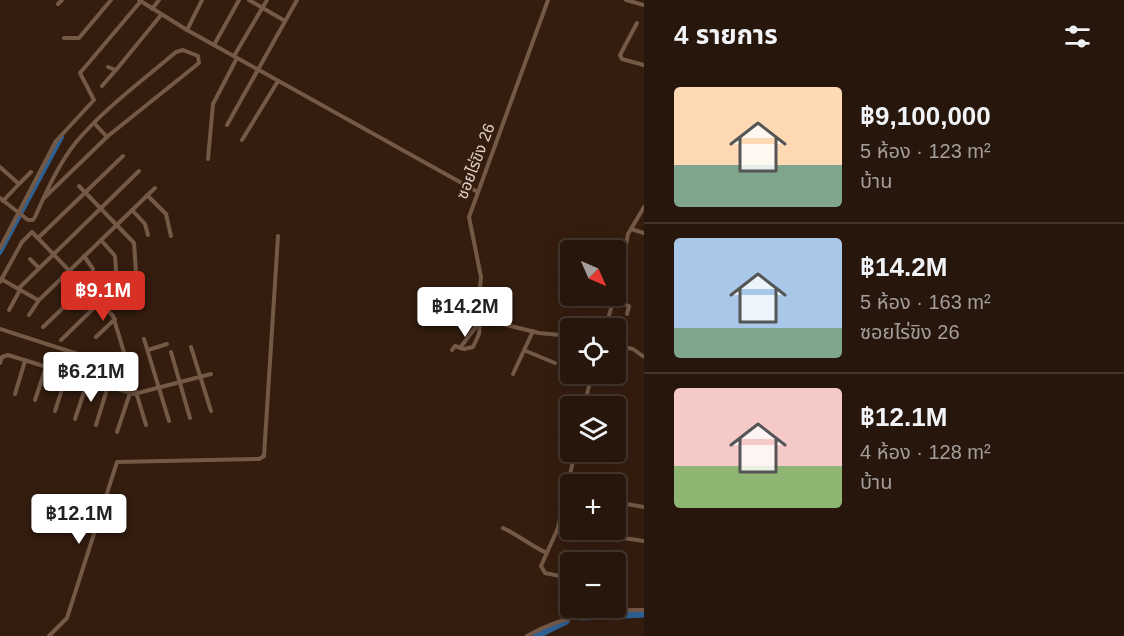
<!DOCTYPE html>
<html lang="th">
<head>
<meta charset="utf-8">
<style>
  :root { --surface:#27160b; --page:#2f1f14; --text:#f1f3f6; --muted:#a49f9d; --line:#43352c; --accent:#d93025 }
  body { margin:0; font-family:Arial,"Noto Sans Thai",sans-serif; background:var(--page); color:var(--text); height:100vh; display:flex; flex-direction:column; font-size:22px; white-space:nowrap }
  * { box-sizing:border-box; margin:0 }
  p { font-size:20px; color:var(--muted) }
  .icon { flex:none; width:33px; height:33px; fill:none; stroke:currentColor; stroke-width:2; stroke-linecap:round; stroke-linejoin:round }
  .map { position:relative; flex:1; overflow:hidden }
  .panel { display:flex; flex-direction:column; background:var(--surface); width:480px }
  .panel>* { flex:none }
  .needle { width:39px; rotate:135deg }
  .fabs { position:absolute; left:560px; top:240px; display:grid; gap:12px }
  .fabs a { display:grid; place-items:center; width:66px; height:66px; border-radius:6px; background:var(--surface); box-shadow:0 6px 24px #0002,0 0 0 2px var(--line); font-size:30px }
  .price { position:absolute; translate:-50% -51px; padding:0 14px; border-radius:6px; background:#fff; color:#222; font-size:20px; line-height:39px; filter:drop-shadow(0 2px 3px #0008) }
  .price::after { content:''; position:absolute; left:50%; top:36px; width:18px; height:14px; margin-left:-9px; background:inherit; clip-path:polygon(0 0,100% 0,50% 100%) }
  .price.active { background:var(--accent); color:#fff }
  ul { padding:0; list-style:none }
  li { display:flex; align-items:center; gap:18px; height:150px; padding:0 30px }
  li+li { border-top:2px solid var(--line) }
  li span { display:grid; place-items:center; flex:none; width:168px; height:120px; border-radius:6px; color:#555 }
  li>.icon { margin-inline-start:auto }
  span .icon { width:72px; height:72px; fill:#fffc; stroke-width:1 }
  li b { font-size:26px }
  h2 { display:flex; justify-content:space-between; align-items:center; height:72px; padding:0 30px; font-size:26px }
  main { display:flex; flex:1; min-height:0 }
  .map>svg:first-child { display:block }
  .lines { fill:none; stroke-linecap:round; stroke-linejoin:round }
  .canal { stroke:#2d6093; stroke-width:4 }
  .river { stroke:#2d6093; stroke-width:7 }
  .street { stroke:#745947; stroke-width:4 }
  .labels { text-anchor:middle; stroke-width:4.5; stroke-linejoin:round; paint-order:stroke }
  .street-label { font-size:16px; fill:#e0cfc7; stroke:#341d0f }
</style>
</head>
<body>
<main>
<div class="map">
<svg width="644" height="636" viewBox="0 0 644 636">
  <rect width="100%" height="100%" fill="#341d0f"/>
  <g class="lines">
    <polyline class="canal" points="0,253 62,137"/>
    <g class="river">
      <polyline points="582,617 644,614"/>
      <polyline points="536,636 566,621"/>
    </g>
    <g class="street">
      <polyline points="139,0 187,30 476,191"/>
      <polyline points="249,0 285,21"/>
      <polyline points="548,0 469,217 481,277 478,308 481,315 494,322 539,333 570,336"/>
      <polyline points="626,0 644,5"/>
      <polyline points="58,4 62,0"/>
      <polyline points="152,9 159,0"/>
      <polyline points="637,23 620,55 622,59 644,65"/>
      <polyline points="187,30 202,0"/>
      <polyline points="64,38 79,38 111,0"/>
      <polyline points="214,45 239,0"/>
      <polyline points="234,56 267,0"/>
      <polyline points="108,67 116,70 161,15"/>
      <polyline points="102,86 115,71"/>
      <polyline points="94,123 107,137"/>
      <polyline points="227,125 297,0"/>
      <polyline points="242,140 278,81"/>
      <polyline points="208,159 213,104 237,58"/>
      <polyline points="0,167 19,184 31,172"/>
      <polyline points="79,186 134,243 137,288"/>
      <polyline points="147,195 166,214 171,236"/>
      <path d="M0,198L28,220H33L35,217C46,192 59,163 77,141C105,108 143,80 176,52L183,50L198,56L199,63L108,136L44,198"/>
      <polyline points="3,201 19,184"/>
      <polyline points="132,210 145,224 148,235"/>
      <polyline points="631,229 644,233"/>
      <polyline points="38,238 123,156"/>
      <polyline points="101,240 115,256 117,286"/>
      <polyline points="0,248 56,141 94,100 80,73 141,1"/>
      <polyline points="84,256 93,269 92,294"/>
      <polyline points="30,259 39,268"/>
      <polyline points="1,279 38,300"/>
      <polyline points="0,282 22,242 32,232 113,316 146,425"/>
      <polyline points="18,289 139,171"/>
      <polyline points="614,300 629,306 627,314"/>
      <polyline points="9,310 20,290"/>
      <polyline points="29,315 39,300 155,188"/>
      <polyline points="43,327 85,287"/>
      <polyline points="605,328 619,283 628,234 644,207"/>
      <polyline points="0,329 90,358"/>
      <polyline points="96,337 115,319"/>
      <polyline points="144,339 169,421"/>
      <polyline points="61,340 100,302"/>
      <polyline points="615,345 633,349 644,357"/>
      <polyline points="191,347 211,411"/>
      <polyline points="460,348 480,321"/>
      <polyline points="148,350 167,344"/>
      <polyline points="452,350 455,346 464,349 473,347 479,334 481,315"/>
      <polyline points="526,351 555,363"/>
      <polyline points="171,352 190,418"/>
      <polyline points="562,357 569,335"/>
      <polyline points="0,363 2,357 8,355 134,394 211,374"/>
      <polyline points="513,374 533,331"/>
      <polyline points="15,394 25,361"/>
      <polyline points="35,400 46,367"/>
      <polyline points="584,406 592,374"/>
      <polyline points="55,411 67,374"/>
      <polyline points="75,419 88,380"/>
      <polyline points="96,425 108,386"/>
      <polyline points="117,432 130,393"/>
      <polyline points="615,502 644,507"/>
      <path d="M503,528C520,536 531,546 547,553"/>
      <polyline points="558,528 570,529"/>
      <polyline points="570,530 644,541"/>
      <polyline points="570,578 545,573 541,566 558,528 575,452"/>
      <polyline points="49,636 67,618 117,462 259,459 264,456 278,236"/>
      <path d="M527,636C564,615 602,609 644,610"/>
    </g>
  </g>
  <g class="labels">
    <g class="street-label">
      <text transform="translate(475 161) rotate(-69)" y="6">ซอยไร่ขิง 26</text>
    </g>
  </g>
</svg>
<div class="fabs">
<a><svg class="needle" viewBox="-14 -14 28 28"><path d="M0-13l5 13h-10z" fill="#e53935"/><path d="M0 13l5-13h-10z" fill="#a49f9d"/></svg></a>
<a><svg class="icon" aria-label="locate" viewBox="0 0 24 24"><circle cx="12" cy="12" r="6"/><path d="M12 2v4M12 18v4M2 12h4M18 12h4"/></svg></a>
<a><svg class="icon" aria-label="layers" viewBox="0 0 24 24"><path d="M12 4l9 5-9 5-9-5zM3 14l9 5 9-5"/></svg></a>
<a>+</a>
<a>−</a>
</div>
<b class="price active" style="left:103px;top:322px">฿9.1M</b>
<b class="price" style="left:465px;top:338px">฿14.2M</b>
<b class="price" style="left:91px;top:403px">฿6.21M</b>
<b class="price" style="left:79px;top:545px">฿12.1M</b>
</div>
<section class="panel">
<h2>4 รายการ<svg class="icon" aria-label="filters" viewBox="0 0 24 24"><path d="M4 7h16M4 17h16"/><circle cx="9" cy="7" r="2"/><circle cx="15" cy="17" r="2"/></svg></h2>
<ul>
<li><span style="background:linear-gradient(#ffd9b3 65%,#7fa58c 0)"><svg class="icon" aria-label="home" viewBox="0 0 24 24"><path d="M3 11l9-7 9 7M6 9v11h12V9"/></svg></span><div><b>฿9,100,000</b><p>5 ห้อง · 123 m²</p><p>บ้าน</p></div></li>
<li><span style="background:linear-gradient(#a9c7e8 75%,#7fa58c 0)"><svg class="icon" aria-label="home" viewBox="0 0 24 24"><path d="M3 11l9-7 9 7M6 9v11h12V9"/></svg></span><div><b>฿14.2M</b><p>5 ห้อง · 163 m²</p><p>ซอยไร่ขิง 26</p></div></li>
<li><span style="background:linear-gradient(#f6c9c9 65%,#8fb573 0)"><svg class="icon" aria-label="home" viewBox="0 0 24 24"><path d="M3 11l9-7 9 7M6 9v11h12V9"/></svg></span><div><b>฿12.1M</b><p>4 ห้อง · 128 m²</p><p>บ้าน</p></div></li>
</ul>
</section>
</main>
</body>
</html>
